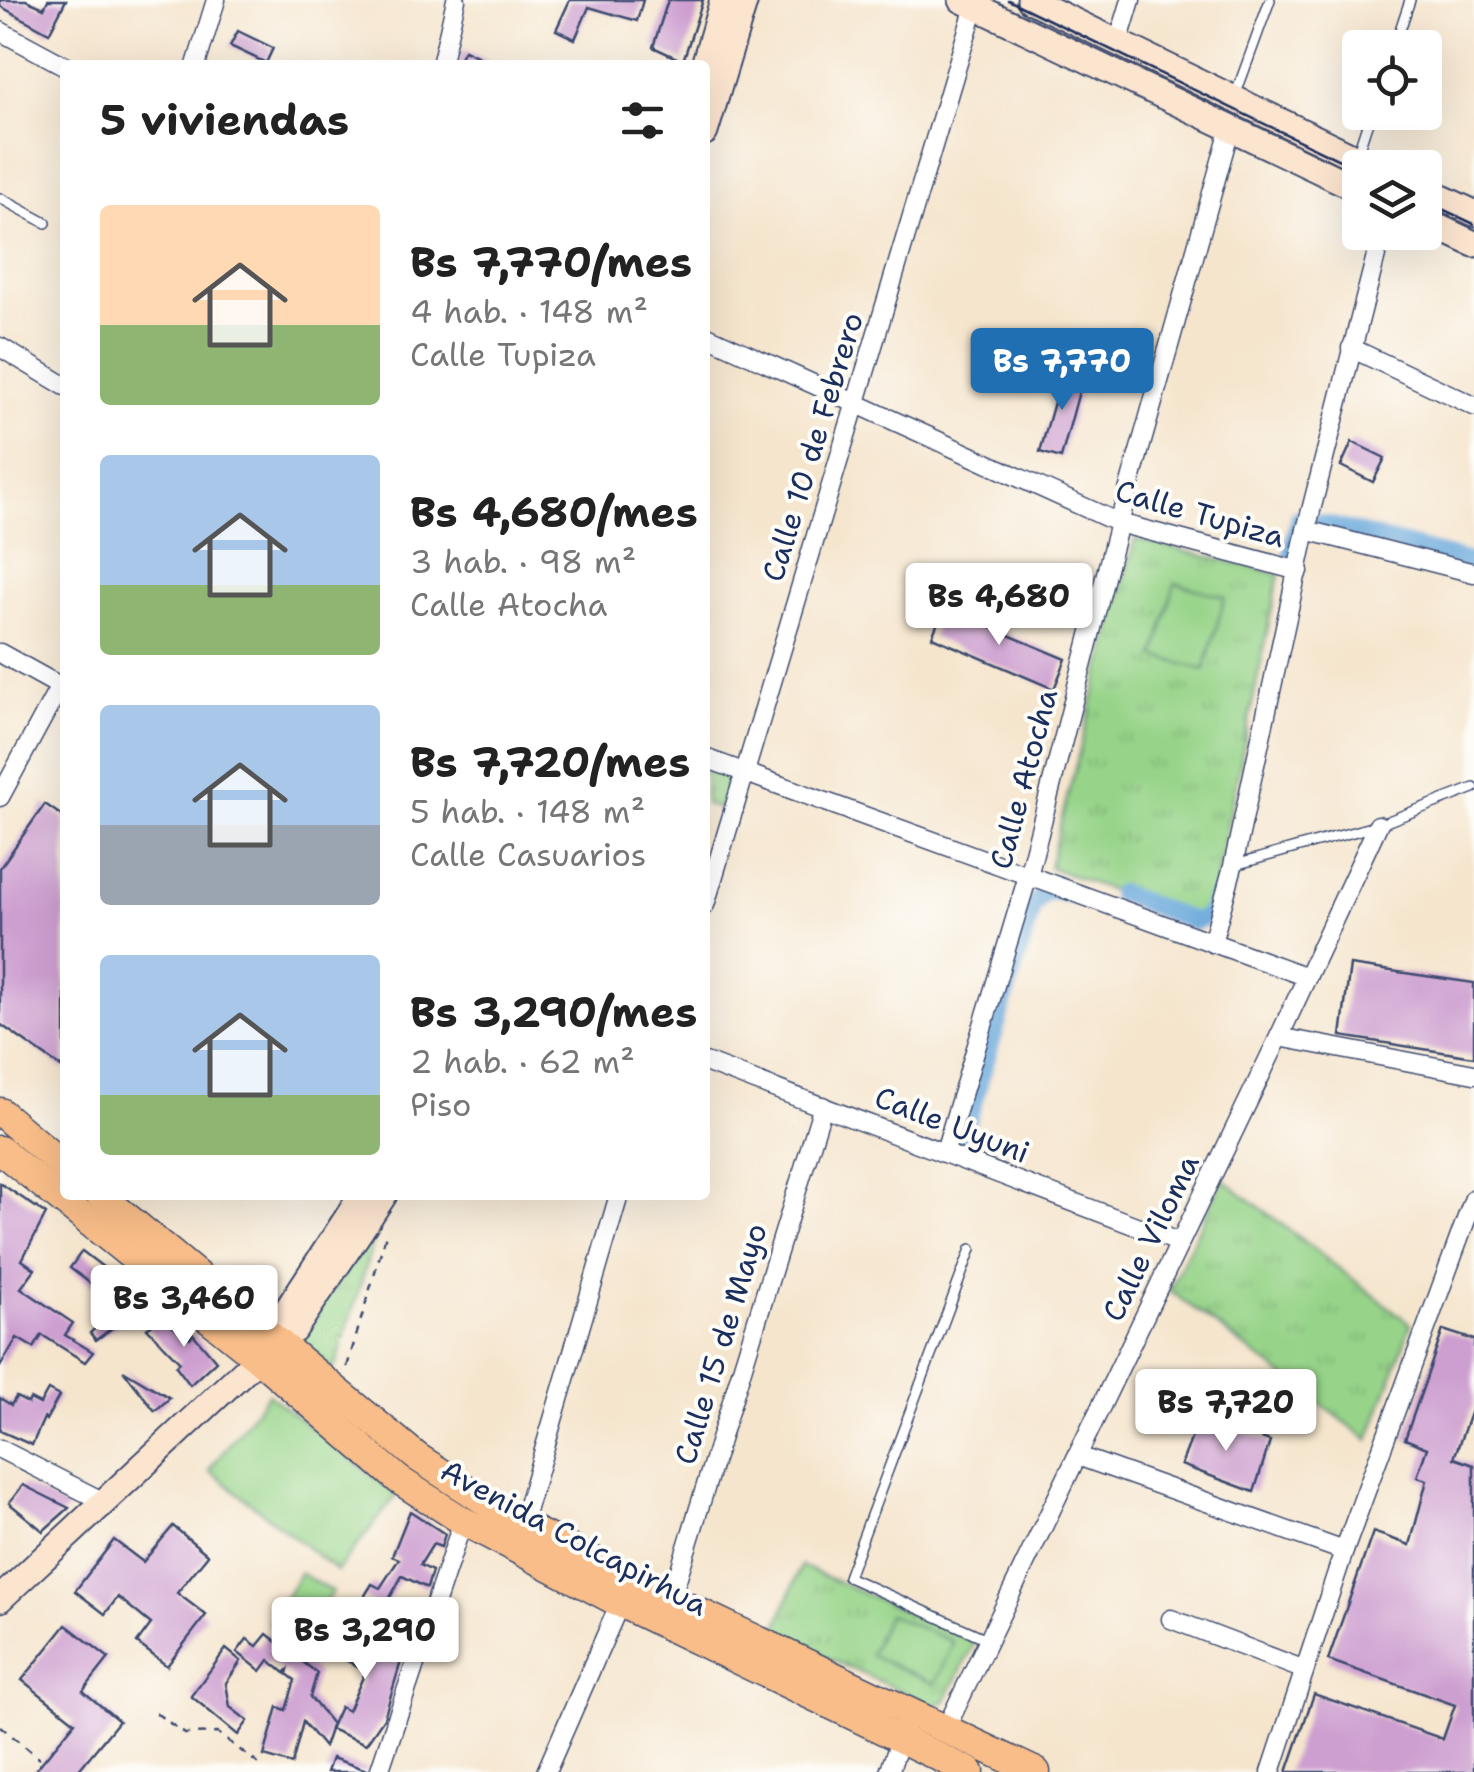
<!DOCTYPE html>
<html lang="es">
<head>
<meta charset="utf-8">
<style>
  :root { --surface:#fff; --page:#f2f2f2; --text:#222; --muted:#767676; --accent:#1f6fb2 }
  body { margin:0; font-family:"Shantell Sans",sans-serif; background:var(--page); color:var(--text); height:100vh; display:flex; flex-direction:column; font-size:38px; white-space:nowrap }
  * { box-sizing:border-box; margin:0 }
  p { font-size:32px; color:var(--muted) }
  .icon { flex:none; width:55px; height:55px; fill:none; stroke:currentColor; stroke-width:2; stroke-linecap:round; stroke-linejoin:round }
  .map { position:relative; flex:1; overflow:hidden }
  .drawer { position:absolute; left:60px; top:60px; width:650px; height:1140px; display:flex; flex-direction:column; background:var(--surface); border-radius:10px; box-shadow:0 10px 40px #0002 }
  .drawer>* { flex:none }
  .buttons { position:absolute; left:1342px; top:30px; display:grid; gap:20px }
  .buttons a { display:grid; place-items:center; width:100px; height:100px; border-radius:10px; background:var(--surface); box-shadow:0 10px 40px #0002; font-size:50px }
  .price { position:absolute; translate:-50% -85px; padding:0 22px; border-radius:10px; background:#fff; color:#222; font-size:32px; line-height:65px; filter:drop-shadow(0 2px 5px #0008) }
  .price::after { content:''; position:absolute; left:50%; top:60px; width:30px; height:22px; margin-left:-15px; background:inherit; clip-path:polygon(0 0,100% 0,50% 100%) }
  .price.active { background:var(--accent); color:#fff }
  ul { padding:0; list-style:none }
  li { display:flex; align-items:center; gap:30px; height:250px; padding:0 40px }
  li span { display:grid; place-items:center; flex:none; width:280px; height:200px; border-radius:10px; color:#555 }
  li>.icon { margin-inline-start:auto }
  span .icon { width:120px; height:120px; fill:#fffc; stroke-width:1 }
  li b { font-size:42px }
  h2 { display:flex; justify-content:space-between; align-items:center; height:120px; padding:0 40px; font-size:42px }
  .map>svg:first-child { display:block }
  .park { fill:url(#park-tufts); stroke:#598274; stroke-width:2.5 }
  .pitch { fill:#97d489; stroke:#598274; stroke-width:2.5 }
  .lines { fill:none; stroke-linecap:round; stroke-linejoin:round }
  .canal { stroke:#68a7db; stroke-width:18 }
  .building { fill:#cd9fd0 }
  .lane-casing { stroke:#3c4a6f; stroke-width:12 }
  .street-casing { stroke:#3c4a6f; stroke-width:21 }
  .secondary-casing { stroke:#3c4a6f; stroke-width:29 }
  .primary-casing { stroke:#3c4a6f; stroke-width:31 }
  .path { stroke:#3c4a6f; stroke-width:2.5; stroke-dasharray:8 8; stroke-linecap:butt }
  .lane { stroke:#fff; stroke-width:9 }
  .street { stroke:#fff; stroke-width:18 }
  .secondary { stroke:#fce5cf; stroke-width:25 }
  .primary { stroke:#f8bd88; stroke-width:28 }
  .tram { stroke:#1b2f5e; stroke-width:2.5 }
  .labels { text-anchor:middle; stroke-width:8; stroke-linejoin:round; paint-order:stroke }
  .street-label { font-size:30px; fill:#1b2f5e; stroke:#fdfcf7 }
</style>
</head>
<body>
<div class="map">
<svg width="1474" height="1772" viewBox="0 0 1474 1772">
  <defs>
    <pattern id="park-tufts" width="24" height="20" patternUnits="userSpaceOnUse" patternTransform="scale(2.5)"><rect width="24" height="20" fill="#97d489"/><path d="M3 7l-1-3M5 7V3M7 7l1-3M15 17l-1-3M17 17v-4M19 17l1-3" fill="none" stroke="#82b679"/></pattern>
  </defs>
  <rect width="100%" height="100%" fill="#fdfcf7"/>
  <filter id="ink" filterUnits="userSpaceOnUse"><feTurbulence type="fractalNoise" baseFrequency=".01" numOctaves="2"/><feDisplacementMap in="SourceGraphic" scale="20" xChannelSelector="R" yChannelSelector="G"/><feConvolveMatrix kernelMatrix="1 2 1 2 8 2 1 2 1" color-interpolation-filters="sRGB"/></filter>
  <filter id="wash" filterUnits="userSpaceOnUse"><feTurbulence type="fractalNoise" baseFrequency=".0048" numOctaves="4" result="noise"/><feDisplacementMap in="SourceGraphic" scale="40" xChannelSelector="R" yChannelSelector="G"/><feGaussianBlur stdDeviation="2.25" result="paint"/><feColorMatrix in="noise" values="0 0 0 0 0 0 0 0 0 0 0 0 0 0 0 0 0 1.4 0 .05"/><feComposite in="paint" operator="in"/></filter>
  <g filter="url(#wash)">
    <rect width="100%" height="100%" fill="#f5e5cd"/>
    <g class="park">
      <polygon points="1135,539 1279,574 1209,914 1195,922 1049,867"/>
      <polygon points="705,767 727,775 731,779 719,809 705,804"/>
      <polygon points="1223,1179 1411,1324 1369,1440 1169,1290"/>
      <polygon points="373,1231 375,1236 337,1362 334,1367 328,1368 306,1347 302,1336"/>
      <polygon points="801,1566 975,1642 945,1702 932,1705 774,1634"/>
    </g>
    <g class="pitch">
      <polygon points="1175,583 1225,597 1204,670 1155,656"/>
      <polygon points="268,1394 397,1495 337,1571 209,1470"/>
      <polygon points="300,1573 332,1592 301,1642 270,1623"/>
      <polygon points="888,1614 953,1642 935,1684 870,1655"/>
    </g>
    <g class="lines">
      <g class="canal">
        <polyline points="1320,523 1473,563"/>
        <polyline points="1292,554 1299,518"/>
        <polyline points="1119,893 1195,922 1209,914 1224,885"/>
        <path d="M961,1143L1032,909C1040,892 1050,888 1067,894"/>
      </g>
    </g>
    <g id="blocks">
      <g class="building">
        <polygon points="0,0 26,0 44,8 48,0 66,0 49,33 0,6"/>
        <polygon points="570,0 643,0 637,21 589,7 575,39 556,30"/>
        <polygon points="668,0 703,0 683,61 653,47"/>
        <polygon points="238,31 273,48 266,63 230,46"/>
        <polygon points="464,50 496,65 456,65"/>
        <polygon points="1064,367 1084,373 1061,458 1040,452"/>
        <polygon points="1352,442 1385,458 1373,482 1341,466"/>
        <polygon points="944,608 1066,659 1054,689 932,637"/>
        <polygon points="45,804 65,818 65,1070 0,1024 0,868"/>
        <polygon points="1350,965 1474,983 1474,1057 1341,1036"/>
        <polygon points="0,1183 46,1214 22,1260 35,1269 21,1288 73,1323 65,1335 93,1352 85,1362 42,1335 34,1348 17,1338 0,1367"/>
        <polygon points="82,1251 125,1284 112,1300 70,1268"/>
        <polygon points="119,1306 128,1316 96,1340 90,1333"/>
        <polygon points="161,1318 190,1338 193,1334 216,1361 190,1385 176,1366 180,1362 147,1328"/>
        <polygon points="1443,1330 1474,1340 1474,1402 1454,1458 1474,1465 1474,1772 1287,1772 1314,1694 1443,1739 1455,1705 1328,1660 1373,1532 1410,1545 1427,1480 1417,1477 1427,1448 1405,1439"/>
        <polygon points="123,1370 170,1398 155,1411"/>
        <polygon points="48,1390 59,1396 46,1420 44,1418 32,1445 0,1431 0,1398 11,1405 16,1397 28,1403 30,1399 40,1404"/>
        <polygon points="1200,1416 1270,1441 1254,1492 1181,1465"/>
        <polygon points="23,1485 69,1508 43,1531 9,1503"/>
        <polygon points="410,1511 445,1534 441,1547 433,1544 420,1565 432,1571 427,1588 402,1576 383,1610 364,1597 372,1584 380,1588 399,1559 392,1556"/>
        <polygon points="173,1526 208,1555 177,1593 206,1615 167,1666 137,1643 151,1624 118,1597 105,1614 75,1591 114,1540 143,1562"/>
        <polygon points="343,1619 363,1628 361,1634 402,1658 384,1718 366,1744 330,1729 340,1707 348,1711 366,1670 328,1652"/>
        <polygon points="66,1625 109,1658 83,1691 119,1721 77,1772 34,1772 75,1722 22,1680"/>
        <polygon points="267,1634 317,1673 310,1697 332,1724 324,1747 303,1722 292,1764 264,1756 278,1707 286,1710 295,1680 287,1674 288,1670 285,1673 269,1660 261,1671 237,1652 247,1639 257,1646"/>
        <polygon points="226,1649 241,1661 226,1683 230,1707 248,1721 238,1735 191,1696"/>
        <polygon points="332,1758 367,1770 366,1772 327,1772"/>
      </g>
    </g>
  </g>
  <g filter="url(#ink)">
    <use href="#blocks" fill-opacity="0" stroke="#3c4a6f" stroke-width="2.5"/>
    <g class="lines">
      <g class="lane-casing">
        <g id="lane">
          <polyline points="1394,48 1410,0"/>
          <polyline points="1235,96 1270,0"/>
          <polyline points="1357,155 1371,112"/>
          <polyline points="0,198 46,223"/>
          <polyline points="1235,865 1378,825 1474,788"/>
          <polyline points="971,1249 848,1577 989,1640"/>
        </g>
      </g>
      <g class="street-casing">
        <g id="street">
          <polyline points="0,31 65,66"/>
          <polyline points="1118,43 1131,0"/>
          <polyline points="196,65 216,0"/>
          <polyline points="441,65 456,0"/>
          <polyline points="705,335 1119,523 1299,571"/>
          <polyline points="0,347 65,386"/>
          <polyline points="1351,348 1474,406"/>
          <polyline points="1306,530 1474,573"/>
          <polyline points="0,653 65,689"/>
          <polyline points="705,758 1307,977"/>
          <polyline points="0,797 60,686"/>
          <polyline points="705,905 975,6"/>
          <polyline points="1212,943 1233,866 1306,530 1382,232"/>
          <polyline points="1279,1037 1474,1074"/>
          <polyline points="705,1062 1178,1242"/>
          <polyline points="945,1151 1028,876 1119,523 1230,129"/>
          <polyline points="0,1449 104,1502"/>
          <polyline points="1078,1456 1344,1551"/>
          <polyline points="522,1525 619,1195"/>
          <polyline points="671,1599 823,1106"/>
          <polyline points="1171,1619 1302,1669"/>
          <polyline points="946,1728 1279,1037 1378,825"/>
          <polyline points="379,1772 463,1521"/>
          <polyline points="546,1772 620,1603"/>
          <polyline points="889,1772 904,1730"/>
          <polyline points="1271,1772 1344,1551 1474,1198"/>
        </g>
      </g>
      <g class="secondary-casing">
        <g id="secondary">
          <polyline points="962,0 1360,190"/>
          <polyline points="1030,0 1377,168"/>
          <polyline points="704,65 723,0"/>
          <polyline points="705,132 745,0"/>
          <polyline points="1425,190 1474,213"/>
          <polyline points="1425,221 1474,244"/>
          <polyline points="275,1337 294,1330 384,1195"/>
          <polyline points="0,1599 258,1358 275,1337 281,1319 362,1195"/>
        </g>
      </g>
      <g class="primary-casing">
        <g id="primary">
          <polyline points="0,1112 65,1167"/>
          <polyline points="0,1150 258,1358 399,1480 463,1521 620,1603 970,1772"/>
          <polyline points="100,1195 417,1457 522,1525 671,1599 1036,1772"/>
        </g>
      </g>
      <g class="path">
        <polyline points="347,1367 387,1231"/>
        <polyline points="156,1713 185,1734 218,1733 265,1769"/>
        <polyline points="0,1726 40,1759"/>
      </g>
      <use href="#lane" class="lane"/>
      <use href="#street" class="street"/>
      <use href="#secondary" class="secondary"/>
      <use href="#primary" class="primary"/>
      <g class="tram">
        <polyline points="1008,0 1360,170"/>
        <polyline points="1425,201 1474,224"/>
      </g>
    </g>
  </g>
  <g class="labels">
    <g class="street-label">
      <text transform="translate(813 447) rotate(-73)" y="10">Calle 10 de Febrero</text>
      <text transform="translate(1200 514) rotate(16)" y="10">Calle Tupiza</text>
      <text transform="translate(1024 779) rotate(-75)" y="10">Calle Atocha</text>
      <text transform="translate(952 1125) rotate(21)" y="10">Calle Uyuni</text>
      <text transform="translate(1151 1238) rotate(-64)" y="10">Calle Viloma</text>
      <text transform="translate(721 1344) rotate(-73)" y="10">Calle 15 de Mayo</text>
      <text transform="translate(574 1538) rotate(28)" y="10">Avenida Colcapirhua</text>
    </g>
  </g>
</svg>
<div class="buttons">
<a><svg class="icon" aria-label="locate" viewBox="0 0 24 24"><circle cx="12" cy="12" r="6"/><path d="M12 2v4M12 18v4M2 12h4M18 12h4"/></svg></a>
<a><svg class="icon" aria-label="layers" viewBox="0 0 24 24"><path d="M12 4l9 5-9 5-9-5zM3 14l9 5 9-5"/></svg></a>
</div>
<b class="price active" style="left:1062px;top:413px">Bs 7,770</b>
<b class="price" style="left:999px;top:648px">Bs 4,680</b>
<b class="price" style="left:184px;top:1350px">Bs 3,460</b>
<b class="price" style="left:1226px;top:1454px">Bs 7,720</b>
<b class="price" style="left:365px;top:1682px">Bs 3,290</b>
<section class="drawer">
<h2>5 viviendas<svg class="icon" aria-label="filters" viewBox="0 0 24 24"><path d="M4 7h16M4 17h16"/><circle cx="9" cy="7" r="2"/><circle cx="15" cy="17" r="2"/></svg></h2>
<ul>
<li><span style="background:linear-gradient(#ffd9b3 60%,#8fb573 0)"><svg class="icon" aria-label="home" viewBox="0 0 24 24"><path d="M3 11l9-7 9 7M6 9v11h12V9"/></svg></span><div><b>Bs 7,770/mes</b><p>4 hab. · 148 m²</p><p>Calle Tupiza</p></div></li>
<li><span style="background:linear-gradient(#a9c7e8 65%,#8fb573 0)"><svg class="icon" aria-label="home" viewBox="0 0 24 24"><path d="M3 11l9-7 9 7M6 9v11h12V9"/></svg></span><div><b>Bs 4,680/mes</b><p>3 hab. · 98 m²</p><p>Calle Atocha</p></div></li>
<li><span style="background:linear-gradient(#a9c7e8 60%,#9aa5b1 0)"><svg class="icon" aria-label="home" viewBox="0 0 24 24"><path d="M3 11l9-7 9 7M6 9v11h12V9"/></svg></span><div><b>Bs 7,720/mes</b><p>5 hab. · 148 m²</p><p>Calle Casuarios</p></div></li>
<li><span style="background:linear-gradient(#a9c7e8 70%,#8fb573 0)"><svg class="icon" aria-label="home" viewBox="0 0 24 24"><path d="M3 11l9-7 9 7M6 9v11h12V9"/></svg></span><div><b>Bs 3,290/mes</b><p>2 hab. · 62 m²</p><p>Piso</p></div></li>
</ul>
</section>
</div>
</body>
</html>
